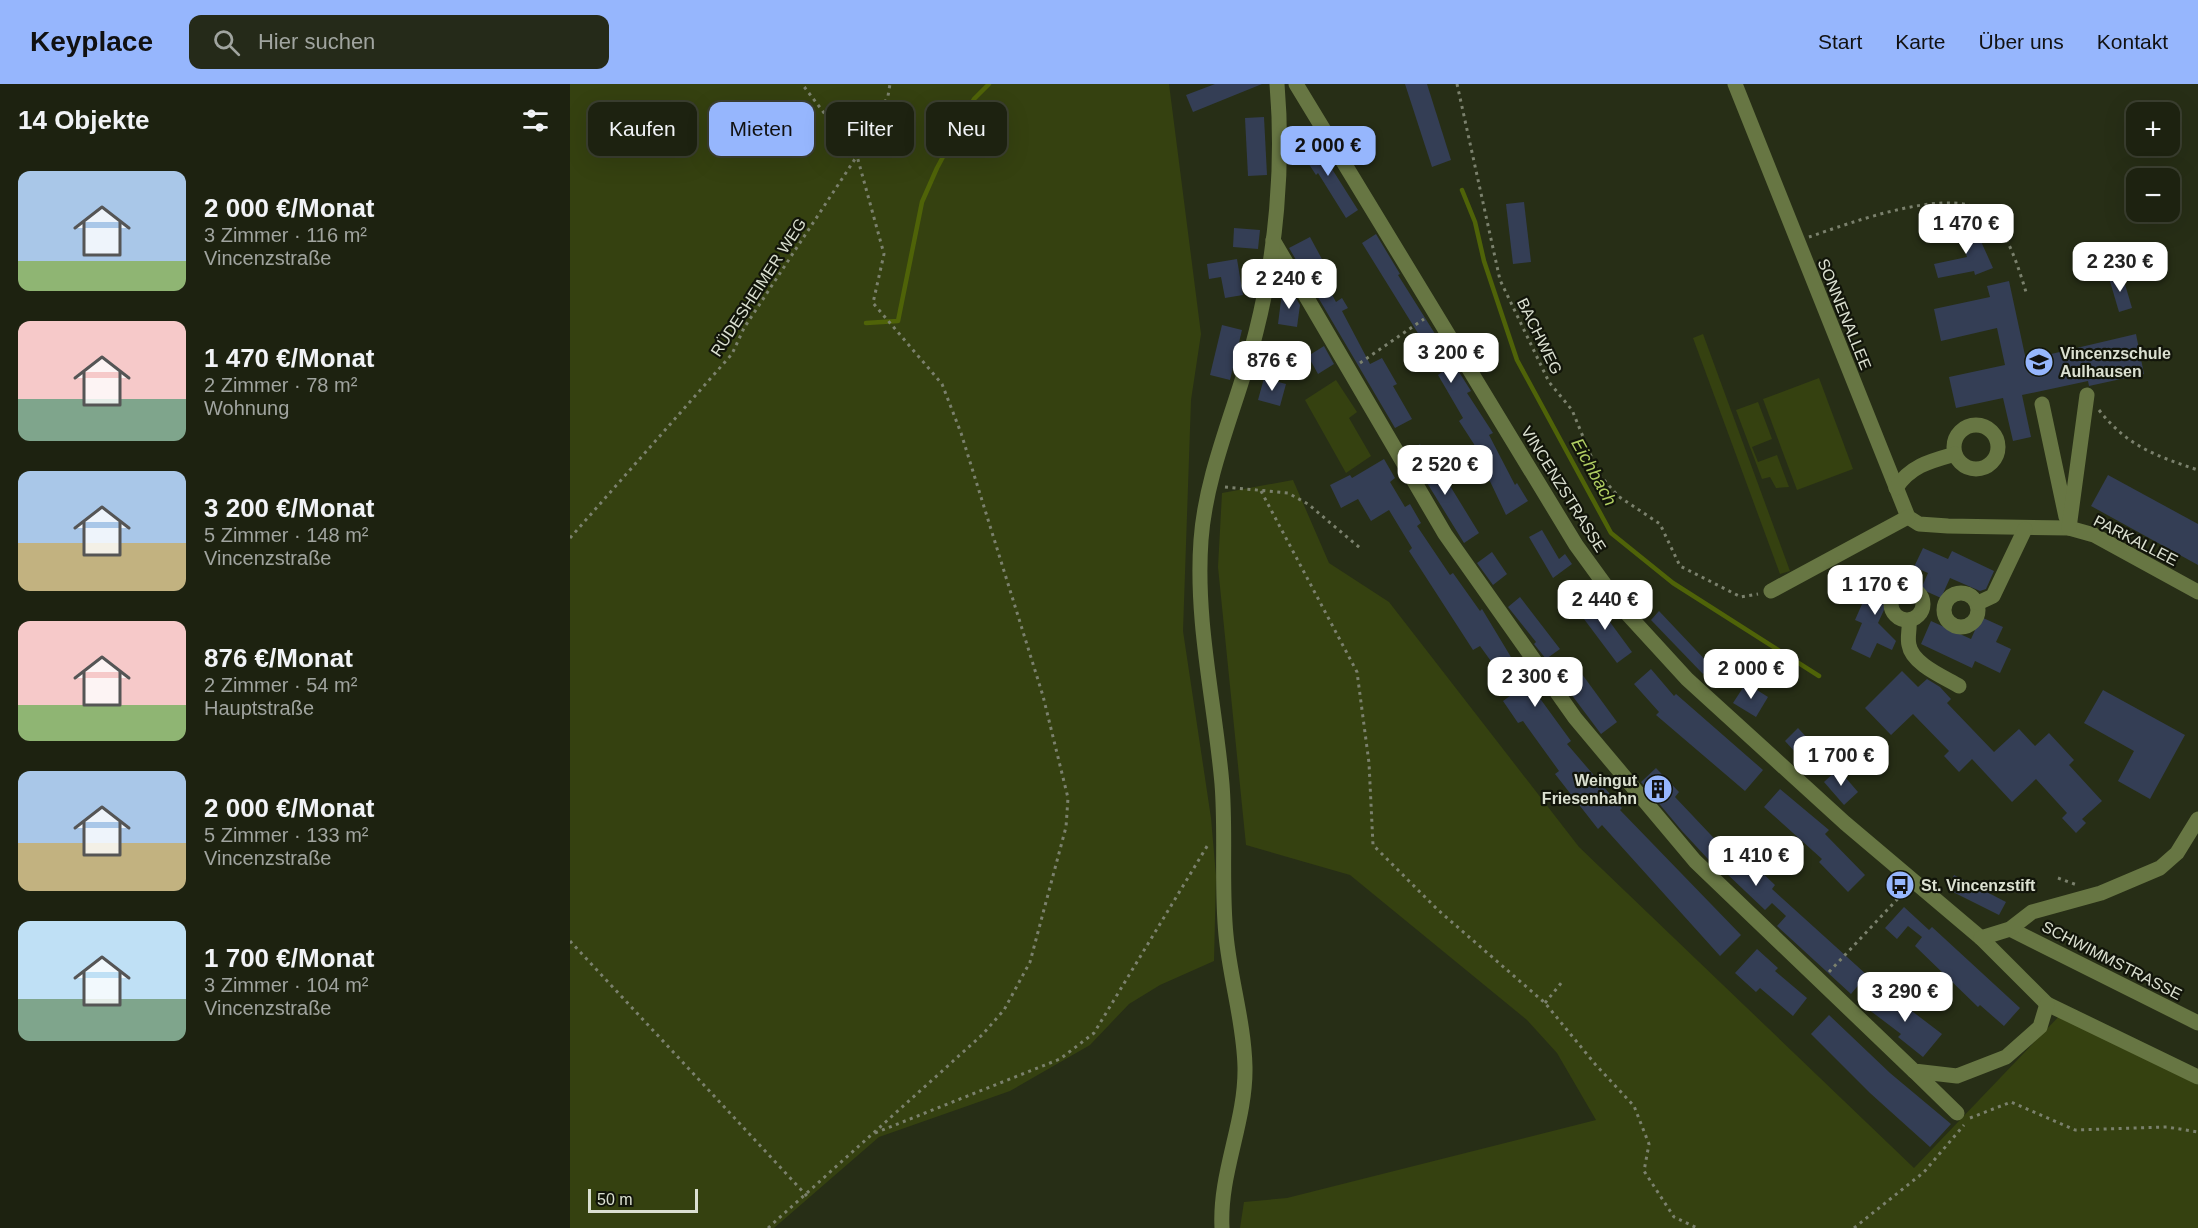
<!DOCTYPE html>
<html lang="de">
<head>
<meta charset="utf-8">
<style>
  :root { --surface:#1d2210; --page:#252a19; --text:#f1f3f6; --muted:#a0a49f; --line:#3b3f30; --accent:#96b6fd }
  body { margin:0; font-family:Arial,sans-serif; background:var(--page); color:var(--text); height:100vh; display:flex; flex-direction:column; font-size:22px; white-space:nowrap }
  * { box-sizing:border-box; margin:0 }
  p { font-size:20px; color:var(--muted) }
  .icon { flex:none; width:33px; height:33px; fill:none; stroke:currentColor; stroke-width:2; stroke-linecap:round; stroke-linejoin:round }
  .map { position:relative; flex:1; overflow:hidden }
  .side { display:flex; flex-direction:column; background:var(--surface); width:570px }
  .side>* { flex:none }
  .hud { position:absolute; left:18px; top:18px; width:570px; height:54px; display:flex; gap:12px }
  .controls { position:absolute; left:1556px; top:18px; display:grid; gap:12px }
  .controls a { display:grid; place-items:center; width:54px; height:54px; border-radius:12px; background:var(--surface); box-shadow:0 6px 24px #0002,0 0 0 2px var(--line); font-size:30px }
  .scale { position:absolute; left:18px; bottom:15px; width:110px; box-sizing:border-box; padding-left:6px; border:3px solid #dbe0d1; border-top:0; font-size:16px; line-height:21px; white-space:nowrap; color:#dbe0d1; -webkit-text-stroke:4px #12150a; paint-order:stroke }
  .price { position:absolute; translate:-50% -51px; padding:0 14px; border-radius:12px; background:#fff; color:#222; font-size:20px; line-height:39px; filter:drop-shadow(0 2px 3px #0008) }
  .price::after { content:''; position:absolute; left:50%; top:36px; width:18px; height:14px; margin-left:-9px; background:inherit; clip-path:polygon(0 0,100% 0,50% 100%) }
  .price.on { background:var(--accent); color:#111 }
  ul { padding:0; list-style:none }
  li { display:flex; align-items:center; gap:18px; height:150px; padding:0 18px }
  li span { display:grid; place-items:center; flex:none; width:168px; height:120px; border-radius:12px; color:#555 }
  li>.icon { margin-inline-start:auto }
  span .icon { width:72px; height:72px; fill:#fffc; stroke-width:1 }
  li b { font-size:26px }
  h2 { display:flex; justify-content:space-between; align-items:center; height:72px; padding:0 18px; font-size:26px }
  .pill { padding:0 21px; border-radius:12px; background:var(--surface); box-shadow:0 6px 24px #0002,0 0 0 2px var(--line); font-size:21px; line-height:54px }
  .pill.on { background:var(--accent); color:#111 }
  header { display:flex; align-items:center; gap:36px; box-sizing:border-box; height:84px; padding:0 30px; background:var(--accent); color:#111 }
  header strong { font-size:28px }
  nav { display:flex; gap:33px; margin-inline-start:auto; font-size:21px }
  .search { width:420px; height:54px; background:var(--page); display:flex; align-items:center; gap:15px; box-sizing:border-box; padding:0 21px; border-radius:12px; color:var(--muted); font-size:22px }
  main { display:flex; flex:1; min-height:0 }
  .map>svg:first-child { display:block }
  .green { fill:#354110 }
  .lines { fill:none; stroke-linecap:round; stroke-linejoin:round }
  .stream { stroke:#4f6308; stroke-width:4.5 }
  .building { fill:#343e55 }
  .path { stroke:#7b816d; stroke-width:3; stroke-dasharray:3 4.5; stroke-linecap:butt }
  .minor { stroke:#677643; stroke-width:15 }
  .labels { text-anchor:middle; stroke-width:4.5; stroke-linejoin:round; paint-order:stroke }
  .street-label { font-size:16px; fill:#dbe0d1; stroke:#12150a }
  .poi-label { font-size:16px; font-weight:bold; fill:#dbe0d1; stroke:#12150a; text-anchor:start }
  .water-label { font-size:18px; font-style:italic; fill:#b0ce62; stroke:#12150a }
</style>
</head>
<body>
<header>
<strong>Keyplace</strong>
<div class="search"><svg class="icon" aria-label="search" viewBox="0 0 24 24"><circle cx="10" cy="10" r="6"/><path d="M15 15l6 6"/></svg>Hier suchen</div>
<nav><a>Start</a><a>Karte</a><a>Über uns</a><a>Kontakt</a></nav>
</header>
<main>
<section class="side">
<h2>14 Objekte<svg class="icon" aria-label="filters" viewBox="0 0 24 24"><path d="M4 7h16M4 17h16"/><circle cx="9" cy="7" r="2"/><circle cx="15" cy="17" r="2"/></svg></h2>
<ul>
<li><span style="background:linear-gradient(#a9c7e8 75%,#8fb573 0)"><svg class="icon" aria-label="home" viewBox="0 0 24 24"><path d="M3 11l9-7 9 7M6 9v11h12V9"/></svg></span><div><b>2 000 €/Monat</b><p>3 Zimmer · 116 m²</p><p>Vincenzstraße</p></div></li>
<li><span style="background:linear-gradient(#f6c9c9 65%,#7fa58c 0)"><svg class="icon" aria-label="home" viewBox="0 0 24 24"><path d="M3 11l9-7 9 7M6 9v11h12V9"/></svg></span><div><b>1 470 €/Monat</b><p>2 Zimmer · 78 m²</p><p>Wohnung</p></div></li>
<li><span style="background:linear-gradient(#a9c7e8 60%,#c2b280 0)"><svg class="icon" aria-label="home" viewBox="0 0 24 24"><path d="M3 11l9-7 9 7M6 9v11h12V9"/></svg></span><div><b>3 200 €/Monat</b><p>5 Zimmer · 148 m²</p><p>Vincenzstraße</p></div></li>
<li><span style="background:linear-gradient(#f6c9c9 70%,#8fb573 0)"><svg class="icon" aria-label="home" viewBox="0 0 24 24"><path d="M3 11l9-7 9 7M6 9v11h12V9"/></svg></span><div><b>876 €/Monat</b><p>2 Zimmer · 54 m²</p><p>Hauptstraße</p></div></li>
<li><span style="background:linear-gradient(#a9c7e8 60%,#c2b280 0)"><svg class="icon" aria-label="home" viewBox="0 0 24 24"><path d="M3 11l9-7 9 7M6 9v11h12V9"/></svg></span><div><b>2 000 €/Monat</b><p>5 Zimmer · 133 m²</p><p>Vincenzstraße</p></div></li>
<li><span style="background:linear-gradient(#bfe0f5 65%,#7fa58c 0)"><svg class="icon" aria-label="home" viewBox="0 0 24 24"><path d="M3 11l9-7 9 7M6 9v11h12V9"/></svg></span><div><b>1 700 €/Monat</b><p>3 Zimmer · 104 m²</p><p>Vincenzstraße</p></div></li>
</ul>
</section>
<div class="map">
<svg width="1628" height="1144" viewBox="0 0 1628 1144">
  <rect width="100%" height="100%" fill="#272e16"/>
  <g class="green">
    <polygon points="0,0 599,0 631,250 621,316 613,547 641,734 646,792 644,877 590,901 559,920 520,961 440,1007 309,1053 204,1144 0,1144"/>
    <polygon points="1133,250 1220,487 1210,490 1123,254"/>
    <polygon points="1249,294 1283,385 1227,406 1193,315"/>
    <polygon points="766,296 787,328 779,334 801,372 776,389 735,316"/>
    <polygon points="1188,318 1202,355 1182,363 1188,378 1207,371 1219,403 1206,404 1200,393 1192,395 1166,326"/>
    <polygon points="723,396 759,479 819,518 1009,763 1344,1084 1494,927 1628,1001 1628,1144 670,1144 674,1118 717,1114 1026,1036 987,969 957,936 780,791 676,761 648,483 652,409"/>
  </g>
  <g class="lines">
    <g class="stream">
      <polyline points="892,106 905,138 914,177 947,276 1041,449 1103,499 1249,592"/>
      <polyline points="296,239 328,237 352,118 367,84 404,15 419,0"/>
    </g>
  </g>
  <g class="building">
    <polygon points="645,0 692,0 623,28 616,11"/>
    <polygon points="835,0 857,0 881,76 862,83"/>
    <polygon points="694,33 697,91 678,92 675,34"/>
    <polygon points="743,55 788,126 776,134 748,89 746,91 729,65"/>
    <polygon points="954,118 961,178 943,180 936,120"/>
    <polygon points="1397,133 1403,155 1409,153 1423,184 1405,191 1404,187 1368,194 1364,180 1397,173 1385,136"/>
    <polygon points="664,144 690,146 688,165 663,163"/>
    <polygon points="806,150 830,190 828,191 901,307 897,309 923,349 919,351 945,401 947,399 958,417 936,431 908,372 911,371 889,337 893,334 868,291 872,288 792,159"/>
    <polygon points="740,153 753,177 746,181 766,218 772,214 778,224 772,227 800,280 812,274 827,300 823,302 842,335 825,344 719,164"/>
    <polygon points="667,175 673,211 655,214 651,193 639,195 637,180"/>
    <polygon points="1552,190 1562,224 1549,228 1539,194"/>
    <polygon points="1439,197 1456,276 1566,250 1574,290 1519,302 1518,297 1452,311 1461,353 1443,357 1433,314 1386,324 1379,293 1435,281 1427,244 1371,257 1364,225 1420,213 1417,202"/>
    <polygon points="712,208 723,209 730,221 727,243 708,240"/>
    <polygon points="652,241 672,246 660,296 640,291"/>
    <polygon points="754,262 764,280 748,290 738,272"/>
    <polygon points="694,294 716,300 710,322 688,316"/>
    <polygon points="850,360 870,395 874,392 909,449 894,459 838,368"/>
    <polygon points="814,375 825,394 820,398 835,423 840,420 851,439 847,442 880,491 883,489 910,527 912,525 947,583 1001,657 997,660 1052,724 1050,726 1171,851 1150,872 1032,741 1028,745 985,690 989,687 953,637 948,639 933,617 944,609 910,562 903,566 839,467 842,464 819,426 801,437 788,415 771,424 760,401 780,391 782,394"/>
    <polygon points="1538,391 1628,440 1628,481 1521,422"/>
    <polygon points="972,446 989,475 995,470 1002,480 983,494 959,453"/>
    <polygon points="1353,464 1378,475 1382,467 1424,487 1416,505 1410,507 1380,494 1371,514 1351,505 1358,489 1344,483"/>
    <polygon points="922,468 937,490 923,501 907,479"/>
    <polygon points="1307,486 1328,495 1308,539 1326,557 1322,566 1307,559 1300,574 1281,565 1292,539 1285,536"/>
    <polygon points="950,513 990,565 976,575 964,560 966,558 938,523"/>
    <polygon points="1023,515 1062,568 1047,579 1008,527"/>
    <polygon points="1089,527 1141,582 1133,590 1081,536"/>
    <polygon points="1411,533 1433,543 1426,558 1441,565 1430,589 1405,577 1402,584 1351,560 1361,537 1401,555"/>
    <polygon points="1081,585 1104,612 1106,610 1193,686 1175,707 1086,631 1089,628 1064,600"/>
    <polygon points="1009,586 1047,638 1031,650 992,598"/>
    <polygon points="1332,587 1348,603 1357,595 1370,603 1381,615 1377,619 1424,668 1449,645 1465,662 1479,649 1504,676 1499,681 1532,717 1512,735 1516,739 1506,749 1492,734 1497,729 1466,695 1442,718 1402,675 1389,688 1374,672 1379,667 1343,630 1321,651 1295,624"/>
    <polygon points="1176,599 1198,613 1186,633 1163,619"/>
    <polygon points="1533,606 1615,651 1580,715 1548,697 1564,667 1514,639"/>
    <polygon points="1228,644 1249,667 1236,680 1215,657"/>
    <polygon points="1086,684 1109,708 1105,713 1175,787 1182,779 1205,801 1202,805 1297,891 1281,910 1207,842 1216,832 1202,819 1195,826 1155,788 1153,790 1149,787 1112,747 1071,698"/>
    <polygon points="1268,685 1288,708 1274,721 1254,698"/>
    <polygon points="1210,705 1259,746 1255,750 1295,791 1278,808 1249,778 1252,775 1194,723"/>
    <polygon points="1384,791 1436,818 1429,831 1377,805"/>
    <polygon points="1334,823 1359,846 1362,843 1450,924 1434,942 1410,921 1408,923 1345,862 1352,853 1338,842 1327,855 1315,844"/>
    <polygon points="1187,865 1208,884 1205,887 1237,914 1223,932 1190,904 1186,908 1165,889"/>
    <polygon points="1313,905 1372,950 1353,973 1328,953 1331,950 1298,925"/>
    <polygon points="1259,931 1320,989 1381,1040 1360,1063 1300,1009 1241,950"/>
  </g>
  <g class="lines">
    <g class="path">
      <polyline points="887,0 930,196 979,298 1002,326 1028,389 1048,412 1090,440 1110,482 1171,513 1188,510"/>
      <path d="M1239,153C1278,140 1389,97 1421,133C1439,153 1448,182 1456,208"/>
      <polyline points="790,279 854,235"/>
      <path d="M1529,326C1557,362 1586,372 1628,386"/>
      <polyline points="655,403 718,409 738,420 790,464"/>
      <polyline points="691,407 787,588 799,679 803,761 868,826 975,919 1025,980 1064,1022 1079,1060 1074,1087 1104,1133 1127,1144"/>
      <polyline points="0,454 162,270 174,244 287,72 318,12 320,0"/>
      <polyline points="1488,794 1507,801"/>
      <polyline points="0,857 237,1112"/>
      <polyline points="1259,888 1335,807"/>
      <polyline points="975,919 992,898"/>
      <polyline points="1400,1034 1441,1018 1505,1046 1597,1043 1628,1048"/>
      <polyline points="305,1049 490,975 524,949 639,759"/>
      <polyline points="198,1144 412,951 434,926 460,878 496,743 498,714 473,612 391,349 372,300 303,219 314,170 287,72 232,0"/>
      <polyline points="1284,1144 1354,1088 1394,1041"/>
    </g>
    <g class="minor">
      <polyline points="726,0 1006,461 1051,523 1117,595 1275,739 1411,854 1477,920 1628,993"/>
      <polyline points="1165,0 1338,433 1349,440 1378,442 1499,444 1524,451 1628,508"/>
      <polyline points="703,156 875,450 1005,634 1125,777 1344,987 1387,992 1436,973 1470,943 1477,920"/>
      <polyline points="1472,320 1496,433"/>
      <circle cx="1406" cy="363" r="22"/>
      <path d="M1326,404C1340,382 1360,377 1385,370"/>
      <polyline points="1499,444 1517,311"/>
      <circle cx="1337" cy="520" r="16"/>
      <polyline points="1201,507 1338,433"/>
      <circle cx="1391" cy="526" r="17"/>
      <polyline points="1408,519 1423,512 1455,445"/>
      <path d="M1339,537C1340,545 1337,553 1339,561C1342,580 1374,593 1389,602"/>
      <polyline points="1440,845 1628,939"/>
      <polyline points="1411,854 1440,845 1462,828 1531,809 1590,784 1607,769 1628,735"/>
      <polyline points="1344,987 1387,1029"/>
      <path d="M652,1144C649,1089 676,1038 675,983C674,938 660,895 656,851C651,801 656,750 652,700C645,619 625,538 631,456C636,386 669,317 686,248C706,169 714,82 707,0"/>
    </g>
  </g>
  <defs>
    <g id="school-disc" transform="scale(1.5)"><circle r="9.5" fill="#96b6fd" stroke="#12150a"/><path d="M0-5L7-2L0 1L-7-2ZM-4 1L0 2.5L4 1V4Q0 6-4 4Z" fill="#111"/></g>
    <g id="building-disc" transform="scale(1.5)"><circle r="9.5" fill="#96b6fd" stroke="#12150a"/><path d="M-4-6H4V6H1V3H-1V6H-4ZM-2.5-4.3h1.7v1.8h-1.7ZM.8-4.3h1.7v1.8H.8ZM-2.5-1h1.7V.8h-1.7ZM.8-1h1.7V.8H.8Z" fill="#111"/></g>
    <g id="bus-disc" transform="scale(1.5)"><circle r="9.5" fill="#96b6fd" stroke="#12150a"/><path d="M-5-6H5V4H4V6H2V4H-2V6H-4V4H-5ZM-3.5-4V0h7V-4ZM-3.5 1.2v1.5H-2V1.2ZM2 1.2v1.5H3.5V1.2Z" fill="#111"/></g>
  </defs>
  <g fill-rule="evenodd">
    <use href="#school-disc" x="1469" y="278"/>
    <use href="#building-disc" x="1088" y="705"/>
    <use href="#bus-disc" x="1330" y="801"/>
  </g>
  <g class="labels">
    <g class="street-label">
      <text transform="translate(188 203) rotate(-57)" y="6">RÜDESHEIMER WEG</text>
      <text transform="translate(1275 230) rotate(68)" y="6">SONNENALLEE</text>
      <text transform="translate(970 252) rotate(64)" y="6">BACHWEG</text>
      <text transform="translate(994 405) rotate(58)" y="6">VINCENZSTRASSE</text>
      <text transform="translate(1566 456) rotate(27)" y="6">PARKALLEE</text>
      <text transform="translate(1542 876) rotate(27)" y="6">SCHWIMMSTRASSE</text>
    </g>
    <g class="poi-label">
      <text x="1490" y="275">Vincenzschule<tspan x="1490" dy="18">Aulhausen</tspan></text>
      <text x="1067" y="702" text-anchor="end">Weingut<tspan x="1067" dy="18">Friesenhahn</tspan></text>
      <text x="1351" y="807">St. Vincenzstift</text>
    </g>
    <g class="water-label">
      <text transform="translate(1024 388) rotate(61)" y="6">Eichbach</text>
    </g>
  </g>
</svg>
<div class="controls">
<a>+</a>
<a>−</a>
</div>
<div class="scale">50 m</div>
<b class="price on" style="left:758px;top:93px">2 000 €</b>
<b class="price" style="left:1396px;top:171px">1 470 €</b>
<b class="price" style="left:1550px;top:209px">2 230 €</b>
<b class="price" style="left:719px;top:226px">2 240 €</b>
<b class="price" style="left:881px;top:300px">3 200 €</b>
<b class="price" style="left:702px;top:308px">876 €</b>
<b class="price" style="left:875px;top:412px">2 520 €</b>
<b class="price" style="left:1305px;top:532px">1 170 €</b>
<b class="price" style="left:1035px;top:547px">2 440 €</b>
<b class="price" style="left:1181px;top:616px">2 000 €</b>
<b class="price" style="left:965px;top:624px">2 300 €</b>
<b class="price" style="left:1271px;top:703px">1 700 €</b>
<b class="price" style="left:1186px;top:803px">1 410 €</b>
<b class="price" style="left:1335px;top:939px">3 290 €</b>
<div class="hud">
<a class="pill">Kaufen</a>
<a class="pill on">Mieten</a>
<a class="pill">Filter</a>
<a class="pill">Neu</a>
</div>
</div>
</main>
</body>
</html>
